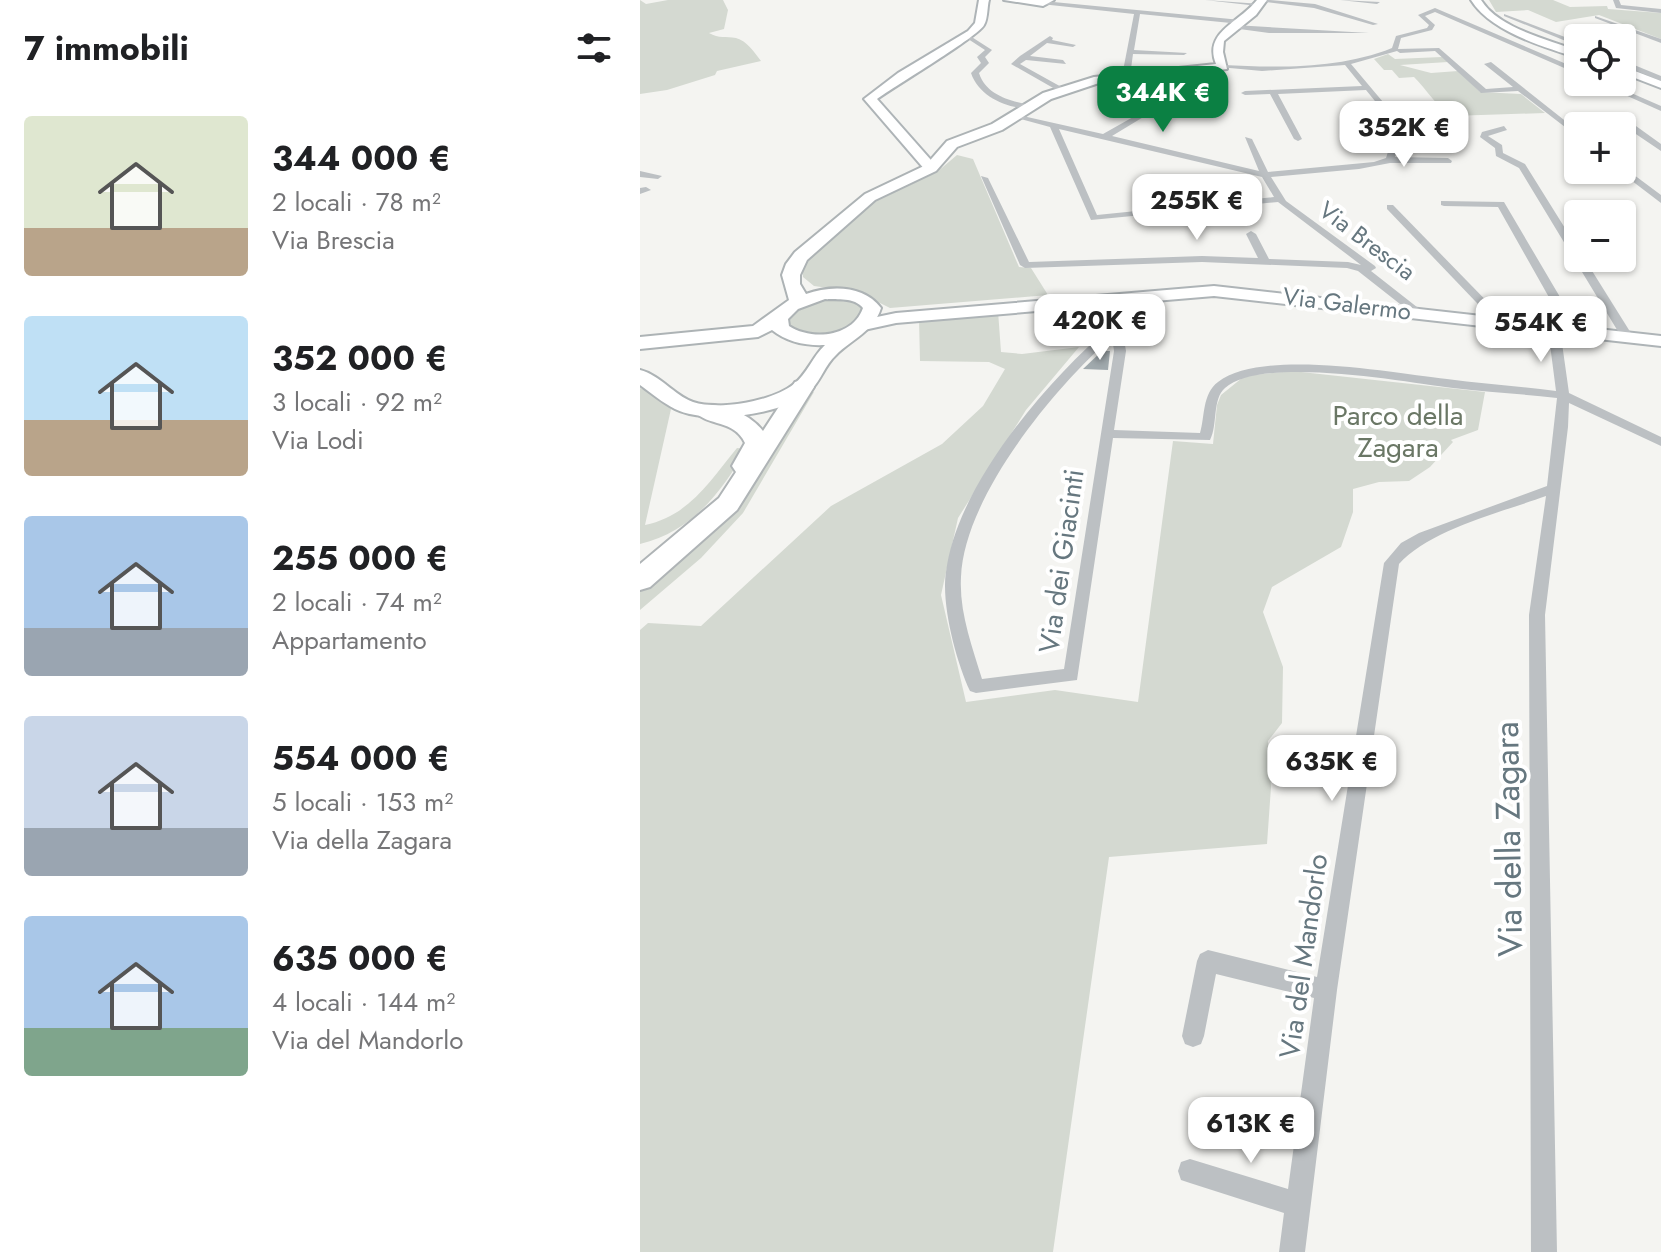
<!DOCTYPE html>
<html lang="it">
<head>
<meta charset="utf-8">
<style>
  :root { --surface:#fff; --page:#f2f2f2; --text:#202124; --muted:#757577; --accent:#0b8043 }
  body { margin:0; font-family:Jost,sans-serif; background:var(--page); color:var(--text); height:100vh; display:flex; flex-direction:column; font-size:30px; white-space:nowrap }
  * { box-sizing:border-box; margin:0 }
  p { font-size:26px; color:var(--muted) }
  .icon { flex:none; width:44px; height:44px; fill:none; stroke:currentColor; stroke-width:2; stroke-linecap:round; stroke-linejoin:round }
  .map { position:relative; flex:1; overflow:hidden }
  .drawer { display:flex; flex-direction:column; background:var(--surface); width:640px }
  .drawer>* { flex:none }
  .controls { position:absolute; left:924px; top:24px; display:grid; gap:16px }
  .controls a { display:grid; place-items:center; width:72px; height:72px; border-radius:8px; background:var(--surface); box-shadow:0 2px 6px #0004; font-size:40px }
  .price { position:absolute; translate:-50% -68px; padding:0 18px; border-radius:16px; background:#fff; color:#222; font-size:26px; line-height:52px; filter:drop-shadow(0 2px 4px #0008) }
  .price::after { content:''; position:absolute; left:50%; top:48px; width:24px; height:18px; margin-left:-12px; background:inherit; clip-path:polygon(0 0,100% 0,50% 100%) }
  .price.active { background:var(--accent); color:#fff }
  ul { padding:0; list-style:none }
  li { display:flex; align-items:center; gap:24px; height:200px; padding:0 24px }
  li span { display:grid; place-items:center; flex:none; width:224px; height:160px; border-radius:8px; color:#555 }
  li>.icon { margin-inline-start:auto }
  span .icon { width:96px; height:96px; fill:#fffc; stroke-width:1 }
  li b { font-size:34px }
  h2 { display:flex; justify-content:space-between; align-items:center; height:96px; padding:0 24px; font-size:34px }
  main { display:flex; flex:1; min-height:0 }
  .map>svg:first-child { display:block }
  .green { fill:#d4d9d1 }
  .building { fill:#a1aaae }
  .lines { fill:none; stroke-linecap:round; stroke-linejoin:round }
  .secondary-casing { stroke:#aeb4b7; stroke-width:4 }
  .primary-casing { stroke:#adb3b5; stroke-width:4 }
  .highway-casing { stroke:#afb4b6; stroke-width:4 }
  .street { fill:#bcc0c3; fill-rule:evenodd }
  .secondary { fill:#fff; fill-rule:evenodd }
  .primary { fill:#fff; fill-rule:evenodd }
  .highway { fill:#fff; fill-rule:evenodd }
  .labels { text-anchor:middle; stroke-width:8; stroke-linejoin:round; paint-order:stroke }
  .far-street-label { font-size:24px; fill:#66777f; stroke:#fff }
  .park-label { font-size:28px; fill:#6a7765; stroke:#fff }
  .street-label { font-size:28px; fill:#66777f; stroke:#fff }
  .near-street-label { font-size:34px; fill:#66777f; stroke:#fff }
</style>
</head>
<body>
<main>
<section class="drawer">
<h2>7 immobili<svg class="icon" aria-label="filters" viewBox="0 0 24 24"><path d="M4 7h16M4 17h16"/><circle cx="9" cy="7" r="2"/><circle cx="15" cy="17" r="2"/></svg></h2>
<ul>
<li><span style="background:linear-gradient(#dfe7d0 70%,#b9a48a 0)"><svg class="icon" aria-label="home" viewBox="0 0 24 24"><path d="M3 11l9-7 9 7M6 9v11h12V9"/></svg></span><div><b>344 000 €</b><p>2 locali · 78 m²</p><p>Via Brescia</p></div></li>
<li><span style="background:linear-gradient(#bfe0f5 65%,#b9a48a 0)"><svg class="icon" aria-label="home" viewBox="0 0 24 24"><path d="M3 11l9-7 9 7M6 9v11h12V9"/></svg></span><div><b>352 000 €</b><p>3 locali · 92 m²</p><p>Via Lodi</p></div></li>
<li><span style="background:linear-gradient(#a9c7e8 70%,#9aa5b1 0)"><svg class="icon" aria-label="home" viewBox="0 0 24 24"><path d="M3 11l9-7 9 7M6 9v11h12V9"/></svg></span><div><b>255 000 €</b><p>2 locali · 74 m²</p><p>Appartamento</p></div></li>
<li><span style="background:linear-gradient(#c9d6e8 70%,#9aa5b1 0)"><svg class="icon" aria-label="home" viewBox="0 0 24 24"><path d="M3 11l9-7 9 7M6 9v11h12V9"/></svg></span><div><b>554 000 €</b><p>5 locali · 153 m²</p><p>Via della Zagara</p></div></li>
<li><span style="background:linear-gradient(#a9c7e8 70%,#7fa58c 0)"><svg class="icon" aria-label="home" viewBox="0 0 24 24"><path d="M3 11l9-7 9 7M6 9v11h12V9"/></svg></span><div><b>635 000 €</b><p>4 locali · 144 m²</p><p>Via del Mandorlo</p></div></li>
</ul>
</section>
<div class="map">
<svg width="1021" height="1252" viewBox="0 0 1021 1252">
  <rect width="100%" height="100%" fill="#f4f4f1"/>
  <g class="green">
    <path d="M0,0L6,4L28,0H83L88,10L84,29L69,33C79,39 86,36 96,38C107,41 114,52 121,61L77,71L75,75L27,90L0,94Z"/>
    <polygon points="849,0 913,0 930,7 967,6 968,9 1021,13 1021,39 959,15 916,22 888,10 856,12"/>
    <path d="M748,54L755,59L802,57L808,62L760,65L791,73L818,71L840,92L881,94L905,113L811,116C797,107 787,90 774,77L759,78L752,70H744L734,59Z"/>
    <polygon points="317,155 333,159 379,267 391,268 408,295 250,308 218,292 174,286 163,277 162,268 166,262 232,203 297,172"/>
    <polygon points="184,297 213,299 224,306 221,322 195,335 156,335 143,319 144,316"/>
    <polygon points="358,311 361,352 382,354 439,347 386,410 318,518 301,595 326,702 415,690 498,702 533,441 573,444 577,405 581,395 602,378 614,375 652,371 845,392 838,430 811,440 813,442 790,467 769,481 739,482 713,489 713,512 701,547 632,587 623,612 643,667 642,723 628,741 631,787 627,844 469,857 413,1252 0,1252 0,630 8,623 61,626 191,506 302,444 343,406 365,369 349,362 280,361 279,319"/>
    <path d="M0,388L14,394L31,409L5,525C49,516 70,481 97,448L107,449C80,493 53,531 0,544Z"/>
    <polygon points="174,392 103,513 61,558 0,610 0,591 104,499 167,393"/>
  </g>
  <polygon class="building" points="462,351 470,351 468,370 443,369"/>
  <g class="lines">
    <g class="secondary-casing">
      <g id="secondary">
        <path d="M339,0H349C347,7 348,18 344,25C339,36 255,86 237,99L298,168L286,171L224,99L258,73L328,31L335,23Z"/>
        <polygon points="364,0 414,0 403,6"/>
        <path d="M831,0H841C859,29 908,39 938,51V58C904,47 851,32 831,0Z"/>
        <polygon points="982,66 1021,81 1021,88 982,73"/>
        <polygon points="574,286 1021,336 1021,346 574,296 256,323 224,330 216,325 218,321 256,313"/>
      </g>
    </g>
    <g class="primary-casing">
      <path id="primary" d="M617,0H627L616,15L584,41L583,52L587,69L459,83L411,99L362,130L317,147L296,171L235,200L167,260L160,275V284L166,294C191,285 224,285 241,308C234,331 212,339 196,355C185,365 181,380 171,390C146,415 66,425 35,409C23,403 11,393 0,385V370C20,375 34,395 53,402C79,411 133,401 154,384C167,374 173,356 185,345C166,346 147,342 132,330L118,337L0,349V337L113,326L149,300L142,275L146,264L155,252L225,194L286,165L307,141L352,124L403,93L454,77L576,64C563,32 599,23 617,0ZM185,299C198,300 214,297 223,308C213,337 172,341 149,326L148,319L158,309Z"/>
    </g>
    <g class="highway-casing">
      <path id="highway" d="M163,380L171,382L174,387L97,510L10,587L0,590V564L79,498L96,472L92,466L105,443C94,419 68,427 54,411L58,406C79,401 109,413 123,431L155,382Z"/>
    </g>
    <g class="street">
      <polygon points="565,0 621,4 618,6"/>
      <polygon points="630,0 675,4 738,24 733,25 674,8 618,1"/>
      <polygon points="700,0 740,2 737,4"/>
      <polygon points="973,0 979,0 981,5 1021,9 1021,13 976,8"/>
      <polygon points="403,1 601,20 604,22 601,24 500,14 494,50 547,53 544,55 493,54 490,76 486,78 482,76 494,14 401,4"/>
      <path d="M795,8L938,69V74L795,12L785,16L795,25L792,30L761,38L758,49L799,48L846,89L873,87L844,64L851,62L938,131V137L878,91L841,93L795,51L760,53L757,51L711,64L764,127L755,157L808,158L812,161L811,163H750L719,169L631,177L646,201L735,266L736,268L731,271L782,311V315H774L718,271L707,268L562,262L385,268L380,265L341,176L348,178L389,262L562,256L618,258L606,234L611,231L616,234L629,259L708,262L721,265L638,202L451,220L410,127L370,116L374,114L463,134L502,112L505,116L472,136L619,171L605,137L612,139L628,172L734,162L746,158L756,127L726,90L638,94L662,139L658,141L654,139L630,94L605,95L601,93L605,91L722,86L705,65L622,71L579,67L583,65C638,68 700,69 752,48L756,36L787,28L789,25L778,15ZM419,129L622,177L634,197L457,215Z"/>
      <polygon points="864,14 938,42 938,46 864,16"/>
      <polygon points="955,16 1021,39 1021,43 955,18"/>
      <polygon points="594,25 729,33 629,33 592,28"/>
      <path d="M327,34L352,50L345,57L349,63L339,73C346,95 370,101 390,105V109C367,108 339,97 331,73L341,63L337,57L345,50L325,37Z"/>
      <polygon points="410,36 413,38 412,40 436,45 433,47 407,43 390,56 423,60 426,64 386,60 380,64 425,89 422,93 371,64 380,56"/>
      <polygon points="982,60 1021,76 1021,81 982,65"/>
      <polygon points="956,82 966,82 1021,106 1021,111"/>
      <polygon points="989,121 1021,144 1021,151 984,126 938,126 938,128 935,126 939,124"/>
      <polygon points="864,126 867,130 848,136 862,145 863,153 885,164 938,249 938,258 944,258 994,338 992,340 982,338 879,168 856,156 855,148 840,137 842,132"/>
      <polygon points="982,166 1021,195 1021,203 979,171 982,170"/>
      <polygon points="0,171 22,176 18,179 0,177"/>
      <polygon points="0,188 6,187 11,190 0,194"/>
      <polygon points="801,201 864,202 940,331 938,333 928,331 858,207 804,206 801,205"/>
      <polygon points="747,205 753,205 866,321 866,325 858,325 747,209"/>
      <path d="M479,295L484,298L482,328L486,351L474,430L560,433C565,417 562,394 578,382C623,348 751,373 807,379C843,384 880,386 916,391L908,329L914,326L920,329L929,393L1021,437V446L929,403L928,427L905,615L917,1252H891L889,615L906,496C862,512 789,530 759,564L697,990L665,1252H639L644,1213L550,1183L541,1180L538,1171L541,1162L550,1159L648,1189L674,998L576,974L564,1036L561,1044L553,1047L545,1044L542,1036L557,961L560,954L568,950L677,977L744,563L761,543L779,533L907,486L917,398C882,394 848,392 813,388C765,382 622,355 585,388C572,399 578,425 570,440L473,438L437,680L336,693L330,691C316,661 301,604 306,572C317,485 406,382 470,327L474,298ZM472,337L474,351L424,669L342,679C332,646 319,612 321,577C324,497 414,388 472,337Z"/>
    </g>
    <use href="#secondary" class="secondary"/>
    <use href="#primary" class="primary"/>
    <use href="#highway" class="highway"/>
  </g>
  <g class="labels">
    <g class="far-street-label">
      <text transform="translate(727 241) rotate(37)" y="8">Via Brescia</text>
      <text transform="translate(707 304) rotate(7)" y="8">Via Galermo</text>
    </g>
    <g class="park-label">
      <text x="758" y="425">Parco della<tspan x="758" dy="32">Zagara</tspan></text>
    </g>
    <g class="street-label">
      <text transform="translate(421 561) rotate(-82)" y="10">Via dei Giacinti</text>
      <text transform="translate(663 956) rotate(-82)" y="10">Via del Mandorlo</text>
    </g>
    <g class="near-street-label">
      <text transform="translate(868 839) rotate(-91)" y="12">Via della Zagara</text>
    </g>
  </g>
</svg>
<div class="controls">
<a><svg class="icon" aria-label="locate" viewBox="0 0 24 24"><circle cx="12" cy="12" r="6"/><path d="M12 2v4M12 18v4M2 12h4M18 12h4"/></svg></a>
<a>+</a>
<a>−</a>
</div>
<b class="price active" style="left:523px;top:134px">344K €</b>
<b class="price" style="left:764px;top:169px">352K €</b>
<b class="price" style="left:557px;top:242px">255K €</b>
<b class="price" style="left:460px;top:362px">420K €</b>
<b class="price" style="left:901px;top:364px">554K €</b>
<b class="price" style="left:692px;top:803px">635K €</b>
<b class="price" style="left:611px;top:1165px">613K €</b>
</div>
</main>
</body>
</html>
